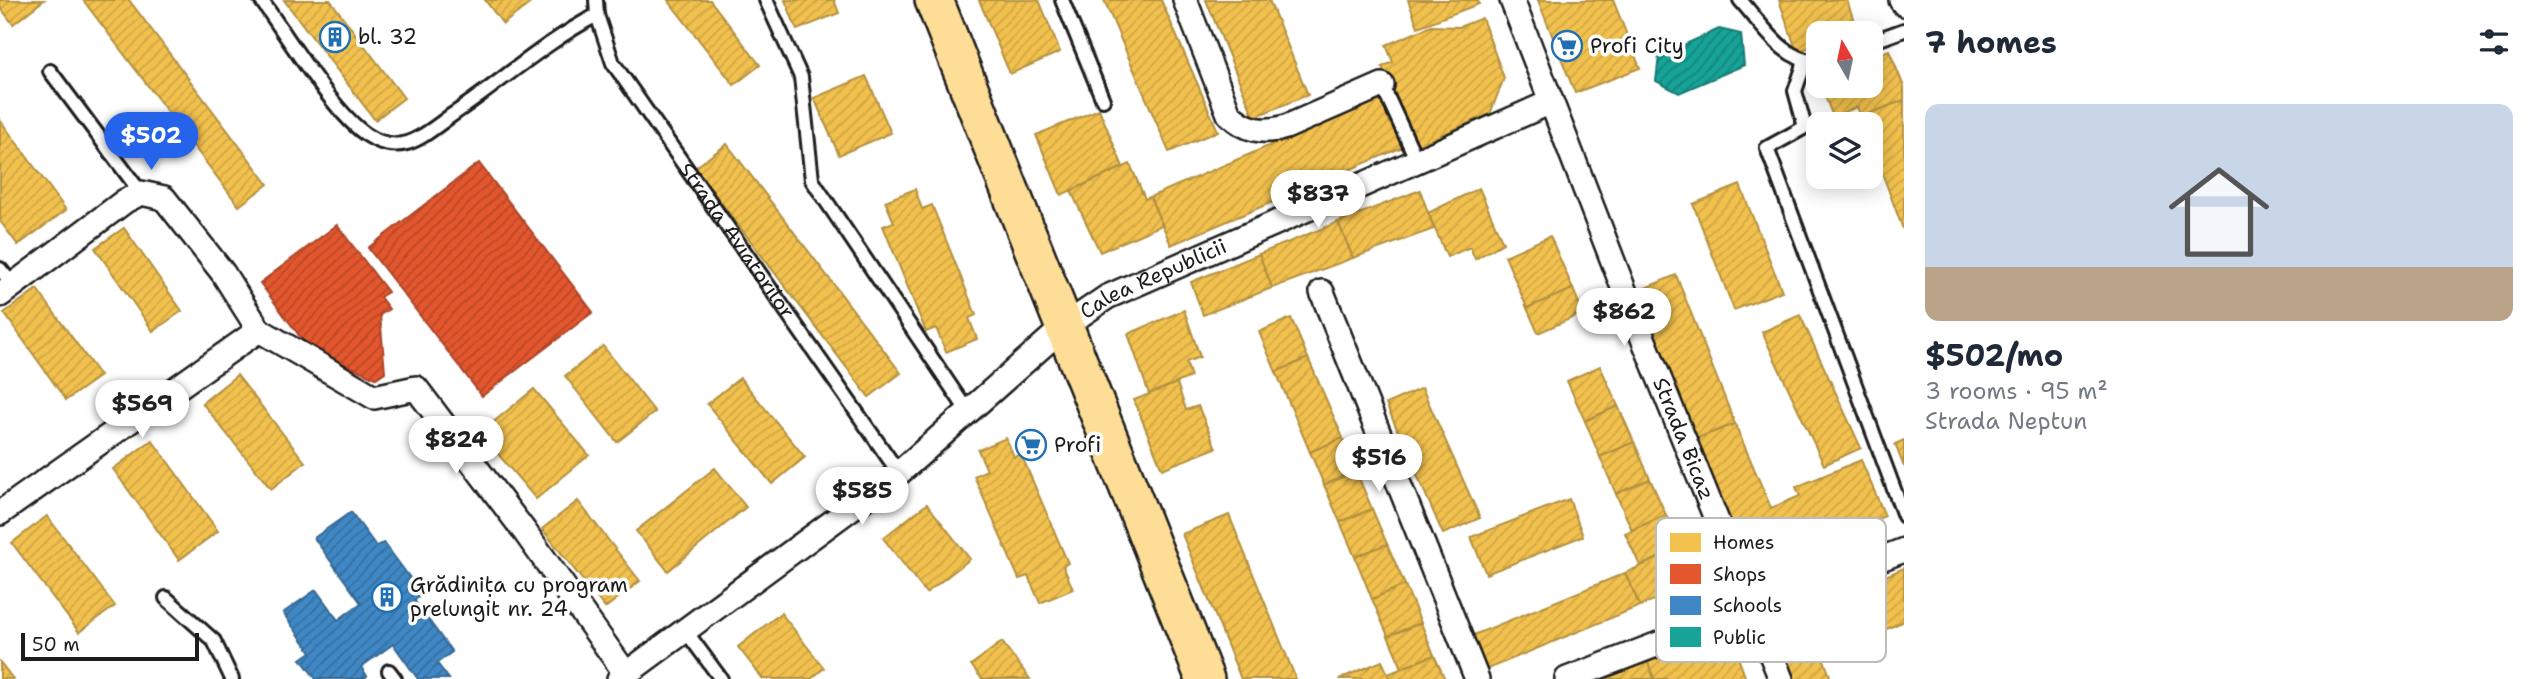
<!DOCTYPE html>
<html lang="en">
<head>
<meta charset="utf-8">
<style>
  :root { --surface:#fff; --page:#f2f2f3; --text:#1f2937; --muted:#747a83; --accent:#2563eb }
  body { margin:0; font-family:"Shantell Sans",sans-serif; background:var(--page); color:var(--text); height:100vh; display:flex; flex-direction:column; font-size:26px; white-space:nowrap }
  * { box-sizing:border-box; margin:0 }
  p { font-size:23px; color:var(--muted) }
  .icon { flex:none; width:38px; height:38px; fill:none; stroke:currentColor; stroke-width:2; stroke-linecap:round; stroke-linejoin:round }
  .map { position:relative; flex:1; overflow:hidden }
  .details { display:flex; flex-direction:column; background:var(--surface); width:630px }
  .details>* { flex:none }
  .needle { width:46px; rotate:351deg }
  .fabs { position:absolute; left:1806px; top:21px; display:grid; gap:14px }
  .fabs a { display:grid; place-items:center; width:77px; height:77px; border-radius:14px; background:var(--surface); box-shadow:0 4px 18px #0003; font-size:35px }
  .scale { position:absolute; left:21px; bottom:18px; width:178px; box-sizing:border-box; padding-left:7px; border:4px solid #1c1c1c; border-top:0; font-size:19px; line-height:24px; white-space:nowrap; color:#1c1c1c; -webkit-text-stroke:5px #fff; paint-order:stroke }
  .price { position:absolute; translate:-50% -60px; padding:0 16px; border-radius:24px; background:#fff; color:#222; font-size:23px; line-height:46px; filter:drop-shadow(0 2px 4px #0008) }
  .price::after { content:''; position:absolute; left:50%; top:42px; width:21px; height:16px; margin-left:-10px; background:inherit; clip-path:polygon(0 0,100% 0,50% 100%) }
  .price.selected { background:var(--accent); color:#fff }
  ul { padding:0; list-style:none }
  li { display:grid; align-content:center; gap:14px; height:371px; padding:0 21px }
  li span { display:grid; place-items:center; height:217px; border-radius:14px; color:#555 }
  li>.icon { margin-inline-start:auto }
  span .icon { width:126px; height:126px; fill:#fffc; stroke-width:1 }
  li b { font-size:30px }
  h2 { display:flex; justify-content:space-between; align-items:center; height:84px; padding:0 21px; font-size:30px }
  main { display:flex; flex:1; min-height:0 }
  .map>svg:first-child { display:block }
  .homes { fill:url(#homes-hatch); stroke:#b2903f; stroke-width:2 }
  .shops { fill:url(#shops-hatch); stroke:#a84529; stroke-width:2 }
  .schools { fill:url(#schools-hatch); stroke:#346892; stroke-width:2 }
  .public { fill:url(#public-hatch); stroke:#187a73; stroke-width:2 }
  .lines { fill:none; stroke-linecap:round; stroke-linejoin:round }
  .lane-casing { stroke:#1c1c1c; stroke-width:18 }
  .street-casing { stroke:#1c1c1c; stroke-width:28 }
  .primary-casing { stroke:#1c1c1c; stroke-width:42 }
  .lane { stroke:#fff; stroke-width:12 }
  .street { stroke:#fff; stroke-width:23 }
  .primary { stroke:#fedd96; stroke-width:37 }
  .labels { text-anchor:middle; stroke-width:7; stroke-linejoin:round; paint-order:stroke }
  .poi-label { font-size:21px; fill:#1c1c1c; stroke:#fff; text-anchor:start }
  .street-label { font-size:21px; fill:#1c1c1c; stroke:#fff }
  .key { fill:#fff; stroke:#bbb; stroke-width:2 }
  .key-label { font-size:19px; fill:#1c1c1c }
</style>
</head>
<body>
<main>
<div class="map">
<svg width="1904" height="679" viewBox="0 0 1904 679">
  <defs>
    <pattern id="homes-hatch" width="6" height="6" patternUnits="userSpaceOnUse" patternTransform="scale(1.75)"><rect width="6" height="6" fill="#f2c14e"/><path d="M-1 1l2-2M0 6l6-6M5 7l2-2" fill="none" stroke="#cfa544"/></pattern>
    <pattern id="shops-hatch" width="6" height="6" patternUnits="userSpaceOnUse" patternTransform="scale(1.75)"><rect width="6" height="6" fill="#e4572e"/><path d="M-1 1l2-2M0 6l6-6M5 7l2-2" fill="none" stroke="#b84726"/></pattern>
    <pattern id="schools-hatch" width="6" height="6" patternUnits="userSpaceOnUse" patternTransform="scale(1.75)"><rect width="6" height="6" fill="#3f88c5"/><path d="M-1 1l2-2M0 6l6-6M5 7l2-2" fill="none" stroke="#346e9f"/></pattern>
    <pattern id="public-hatch" width="6" height="6" patternUnits="userSpaceOnUse" patternTransform="scale(1.75)"><rect width="6" height="6" fill="#17a398"/><path d="M-1 1l2-2M0 6l6-6M5 7l2-2" fill="none" stroke="#14847b"/></pattern>
  </defs>
  <rect width="100%" height="100%" fill="#fff"/>
  <filter id="ink" filterUnits="userSpaceOnUse"><feTurbulence type="fractalNoise" baseFrequency=".0143" numOctaves="2"/><feDisplacementMap in="SourceGraphic" scale="14" xChannelSelector="R" yChannelSelector="G"/><feConvolveMatrix kernelMatrix="1 2 1 2 8 2 1 2 1" color-interpolation-filters="sRGB"/></filter>
  <g filter="url(#ink)">
    <g class="homes">
      <polygon points="0,0 44,0 13,24 0,7"/>
      <polygon points="83,0 129,0 268,184 239,206"/>
      <polygon points="284,0 330,0 404,98 375,120"/>
      <polygon points="485,0 530,0 532,2 503,24"/>
      <polygon points="668,0 710,0 760,65 734,85"/>
      <polygon points="785,0 834,0 839,13 797,30"/>
      <polygon points="979,0 1039,0 1060,52 1010,74"/>
      <polygon points="1104,0 1161,0 1218,131 1169,152"/>
      <polygon points="1206,0 1269,0 1308,95 1254,117"/>
      <polygon points="1408,0 1478,0 1479,4 1418,27"/>
      <polygon points="1538,0 1613,0 1640,68 1575,93"/>
      <polygon points="1779,0 1847,0 1857,30 1818,33 1818,44 1797,52"/>
      <polygon points="1482,18 1504,78 1490,114 1416,146 1382,67 1393,62 1386,45 1431,26 1459,27"/>
      <polygon points="1889,50 1904,87 1904,100 1861,117 1857,107 1833,117 1821,86 1871,86 1871,58"/>
      <polygon points="866,76 891,133 839,155 814,98"/>
      <polygon points="1380,98 1403,147 1171,245 1150,197"/>
      <polygon points="1904,100 1904,232 1871,143 1871,124 1864,124 1861,117"/>
      <polygon points="1099,109 1123,167 1061,195 1036,135"/>
      <polygon points="0,120 66,210 18,245 0,221"/>
      <polygon points="727,144 901,373 869,397 695,168"/>
      <polygon points="1130,164 1145,199 1150,197 1162,225 1100,252 1071,191"/>
      <polygon points="1740,185 1782,291 1734,310 1693,204"/>
      <polygon points="1479,188 1503,243 1475,259 1470,247 1447,257 1428,213"/>
      <polygon points="915,189 922,209 932,205 976,315 969,318 977,339 946,352 936,328 926,332 883,226 894,222 885,201"/>
      <polygon points="1420,190 1434,229 1353,258 1338,222"/>
      <polygon points="1338,222 1353,258 1272,288 1259,254"/>
      <polygon points="124,228 182,311 153,331 95,248"/>
      <polygon points="1550,236 1573,289 1527,308 1505,256"/>
      <polygon points="1259,254 1272,288 1203,315 1191,282"/>
      <polygon points="1676,275 1735,424 1695,439 1638,291"/>
      <polygon points="37,289 100,376 66,400 4,313"/>
      <polygon points="1573,289 1583,313 1538,333 1527,308"/>
      <polygon points="1184,310 1200,357 1186,362 1191,377 1149,394 1128,334"/>
      <polygon points="1800,315 1861,448 1824,465 1762,332"/>
      <polygon points="1291,318 1308,358 1276,372 1259,332"/>
      <polygon points="603,346 655,412 617,442 565,376"/>
      <polygon points="1308,358 1343,438 1310,452 1276,372"/>
      <polygon points="1600,366 1618,406 1585,421 1567,381"/>
      <polygon points="237,375 305,462 271,489 202,403"/>
      <polygon points="740,378 805,457 772,484 707,404"/>
      <polygon points="1177,383 1186,410 1198,406 1216,448 1162,469 1134,400"/>
      <polygon points="1422,388 1480,518 1443,534 1386,404"/>
      <polygon points="534,389 589,455 536,499 480,433"/>
      <polygon points="1618,406 1634,442 1600,457 1585,421"/>
      <polygon points="1735,424 1771,508 1800,496 1796,487 1861,460 1885,516 1750,573 1695,439"/>
      <polygon points="1006,438 1014,457 1021,454 1068,563 1063,566 1073,589 1040,603 1028,576 1019,579 974,476 987,470 978,450"/>
      <polygon points="1343,438 1356,471 1324,485 1310,452"/>
      <polygon points="152,440 218,531 179,560 113,469"/>
      <polygon points="1904,440 1904,467 1895,444"/>
      <polygon points="1634,442 1650,479 1616,494 1600,457"/>
      <polygon points="715,468 746,507 668,571 636,531"/>
      <polygon points="1356,471 1372,509 1340,522 1324,485"/>
      <polygon points="1650,479 1666,515 1632,530 1616,494"/>
      <polygon points="1569,499 1583,536 1486,574 1471,537"/>
      <polygon points="578,501 640,581 605,608 542,529"/>
      <polygon points="927,504 970,559 926,593 883,538"/>
      <polygon points="1372,509 1387,544 1355,557 1340,522"/>
      <polygon points="1229,515 1296,679 1241,679 1182,534"/>
      <polygon points="1666,515 1681,548 1640,566 1625,533"/>
      <polygon points="47,516 115,606 79,632 12,543"/>
      <polygon points="1387,544 1405,585 1372,599 1355,557"/>
      <polygon points="1681,548 1696,582 1640,606 1625,573"/>
      <polygon points="1904,568 1904,621 1847,647 1827,601"/>
      <polygon points="1625,573 1640,606 1485,670 1471,636"/>
      <polygon points="1405,585 1421,623 1388,636 1372,599"/>
      <polygon points="1827,601 1847,647 1823,657 1831,679 1788,679 1766,626"/>
      <polygon points="781,613 824,668 811,679 763,679 738,647"/>
      <polygon points="1421,623 1434,655 1402,668 1388,636"/>
      <polygon points="1728,630 1746,679 1654,679 1647,660"/>
      <polygon points="1002,642 1030,679 982,679 971,665"/>
      <polygon points="1434,655 1445,679 1390,679 1388,674"/>
      <polygon points="1647,660 1654,679 1596,679"/>
      <polygon points="1382,661 1390,679 1339,679"/>
      <polygon points="0,662 13,679 0,679"/>
    </g>
    <g class="shops">
      <polygon points="479,163 593,312 482,396 368,248"/>
      <polygon points="337,225 388,292 380,297 389,309 380,315 385,372 376,378 326,356 323,358 314,347 310,350 260,283"/>
    </g>
    <polygon class="schools" points="351,512 376,546 384,543 422,594 414,600 452,652 437,663 449,679 418,679 393,644 361,667 367,676 363,679 316,679 301,659 311,652 283,613 316,590 338,620 361,603 314,538"/>
    <polygon class="public" points="1719,29 1741,34 1744,65 1679,93 1656,81 1659,56"/>
    <g class="lines">
      <g class="lane-casing">
        <g id="lane">
          <path d="M261,0C286,34 334,114 367,135C379,143 392,147 407,143C422,139 439,124 452,115C501,82 545,42 597,15"/>
          <path id="s1" d="M596,0L597,15L613,63L899,473"/>
          <polyline points="766,0 801,77 812,180 968,412"/>
          <polyline points="1062,0 1103,100"/>
          <path d="M1740,0C1761,23 1785,64 1818,61"/>
          <polyline points="1871,42 1904,30"/>
          <polyline points="1805,62 1795,91 1805,127 1767,148 1904,516"/>
          <polyline points="50,71 141,193"/>
          <polyline points="1382,85 1418,163"/>
          <polyline points="0,269 13,285"/>
          <polyline points="166,598 214,641 232,679"/>
          <polyline points="685,630 721,679"/>
          <polyline points="389,671 395,679"/>
        </g>
      </g>
      <g class="street-casing">
        <g id="street">
          <path d="M1185,0L1229,114C1246,130 1262,134 1286,127L1382,85"/>
          <path id="s2" d="M1512,0L1638,326L1781,679"/>
          <polyline points="1901,0 1904,4"/>
          <polyline points="1322,292 1477,679"/>
          <polyline points="0,295 125,201 141,193 164,198 223,273 259,330 374,397 416,388 525,532 626,674"/>
          <polyline points="0,513 259,330"/>
          <path id="s3" d="M619,679L899,473L1066,325L1107,297L1551,102"/>
          <polyline points="1567,679 1904,550"/>
        </g>
      </g>
      <g class="primary-casing">
        <polyline id="primary" points="934,0 1205,679"/>
      </g>
      <use href="#lane" class="lane"/>
      <use href="#street" class="street"/>
      <use href="#primary" class="primary"/>
    </g>
  </g>
  <defs>
    <g id="building-ring" transform="scale(1.575)"><circle r="9.5" fill="#fff" stroke="#1f6fb2" stroke-width="1.5"/><path d="M-4-6H4V6H1V3H-1V6H-4ZM-2.5-4.3h1.7v1.8h-1.7ZM.8-4.3h1.7v1.8H.8ZM-2.5-1h1.7V.8h-1.7ZM.8-1h1.7V.8H.8Z" fill="#1f6fb2"/></g>
    <g id="supermarket-ring" transform="scale(1.575)"><circle r="9.5" fill="#fff" stroke="#1f6fb2" stroke-width="1.5"/><path d="M-6-5.5h2.5l.6 2H6L4.5 2H-2.5L-4.4-4H-6ZM-1.5 3.2a1.3 1.3 0 1 0 .1 0ZM3 3.2a1.3 1.3 0 1 0 .1 0Z" fill="#1f6fb2"/></g>
  </defs>
  <g fill-rule="evenodd">
    <use href="#building-ring" x="335" y="37"/>
    <use href="#supermarket-ring" x="1567" y="46"/>
    <use href="#supermarket-ring" x="1031" y="445"/>
    <use href="#building-ring" x="387" y="597"/>
  </g>
  <g class="labels">
    <g class="poi-label">
      <text x="358" y="44">bl. 32</text>
      <text x="1590" y="53">Profi City</text>
      <text x="1054" y="452">Profi</text>
      <text x="410" y="592">Grădinița cu program<tspan x="410" dy="24">prelungit nr. 24</tspan></text>
    </g>
    <g class="street-label">
      <text dy="7" stroke="none"><textPath href="#s1" startOffset="282">Strada Aviatorilor</textPath></text>
      <text dy="7" stroke="none"><textPath href="#s3" startOffset="670">Calea Republicii</textPath></text>
      <text dy="7" stroke="none"><textPath href="#s2" startOffset="471">Strada Bicaz</textPath></text>
    </g>
  </g>
  <rect x="1656" y="518" width="230" height="144" rx="10" class="key"/>
  <rect x="1670" y="533" width="31" height="19" fill="#f2c14e"/>
  <rect x="1670" y="564" width="31" height="20" fill="#e4572e"/>
  <rect x="1670" y="596" width="31" height="19" fill="#3f88c5"/>
  <rect x="1670" y="627" width="31" height="20" fill="#17a398"/>
  <g class="key-label">
    <text x="1713" y="549">Homes</text>
    <text x="1713" y="581">Shops</text>
    <text x="1713" y="612">Schools</text>
    <text x="1713" y="644">Public</text>
  </g>
</svg>
<div class="fabs">
<a><svg class="needle" viewBox="-14 -14 28 28"><path d="M0-13l5 13h-10z" fill="#e53935"/><path d="M0 13l5-13h-10z" fill="#747a83"/></svg></a>
<a><svg class="icon" aria-label="layers" viewBox="0 0 24 24"><path d="M12 4l9 5-9 5-9-5zM3 14l9 5 9-5"/></svg></a>
</div>
<div class="scale">50 m</div>
<b class="price selected" style="left:151px;top:172px">$502</b>
<b class="price" style="left:1318px;top:230px">$837</b>
<b class="price" style="left:1624px;top:348px">$862</b>
<b class="price" style="left:142px;top:440px">$569</b>
<b class="price" style="left:456px;top:476px">$824</b>
<b class="price" style="left:1379px;top:494px">$516</b>
<b class="price" style="left:862px;top:527px">$585</b>
</div>
<section class="details">
<h2>7 homes<svg class="icon" aria-label="filters" viewBox="0 0 24 24"><path d="M4 7h16M4 17h16"/><circle cx="9" cy="7" r="2"/><circle cx="15" cy="17" r="2"/></svg></h2>
<ul>
<li><span style="background:linear-gradient(#c9d6e8 75%,#b9a48a 0)"><svg class="icon" aria-label="home" viewBox="0 0 24 24"><path d="M3 11l9-7 9 7M6 9v11h12V9"/></svg></span><div><b>$502/mo</b><p>3 rooms · 95 m²</p><p>Strada Neptun</p></div></li>
</ul>
</section>
</main>
</body>
</html>
